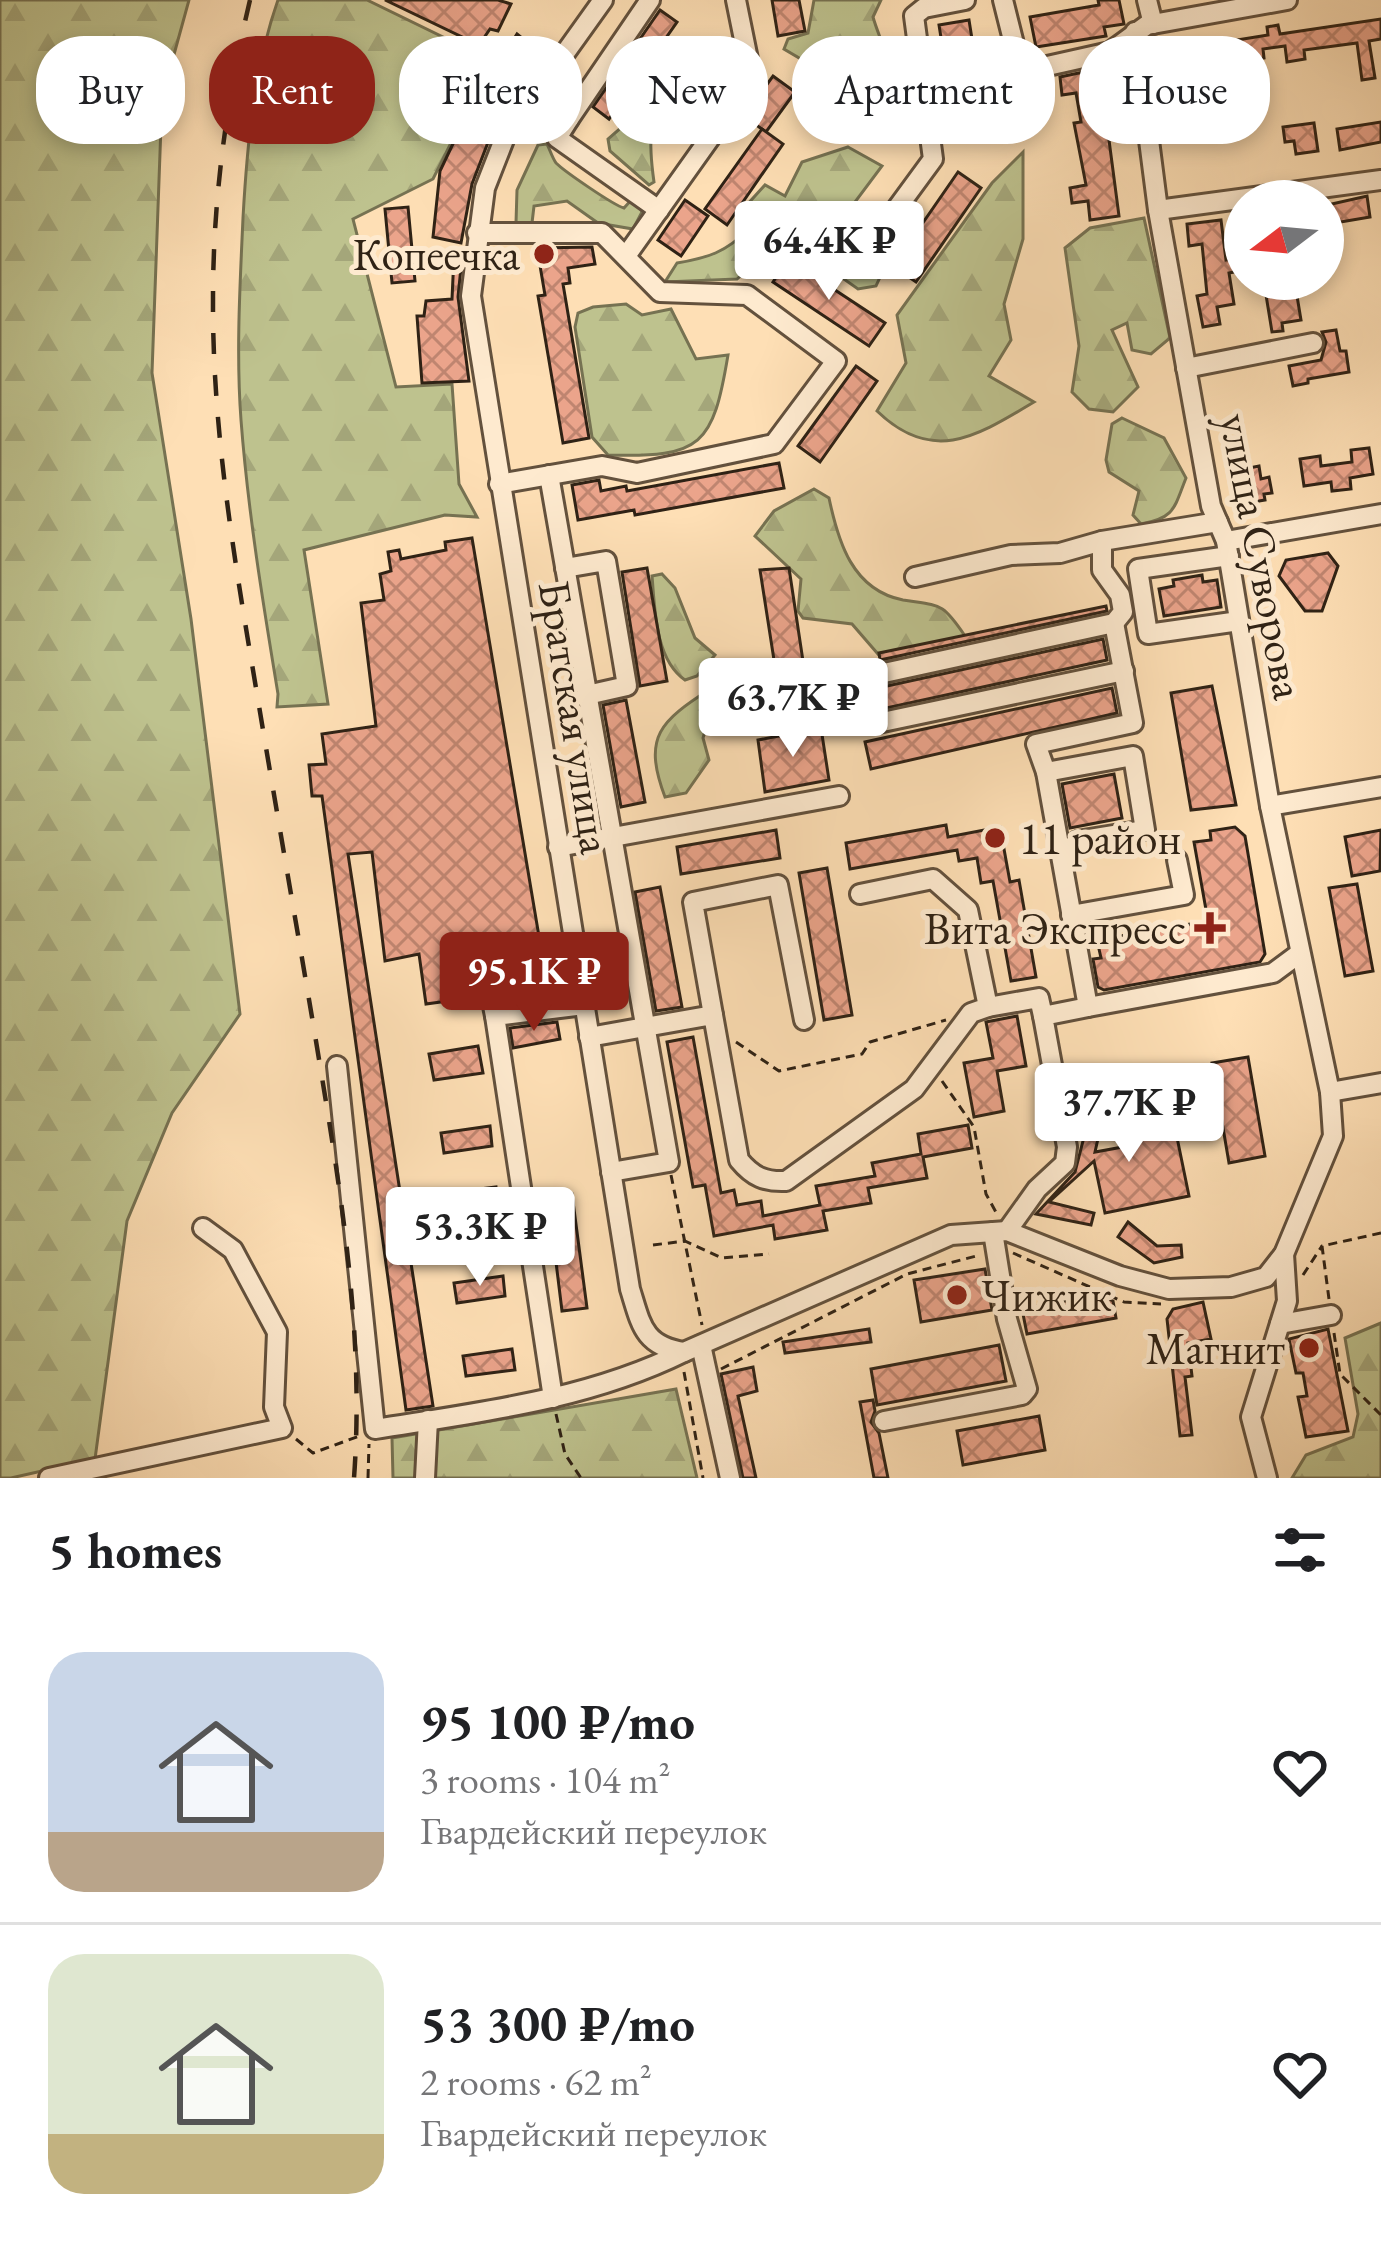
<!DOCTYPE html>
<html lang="en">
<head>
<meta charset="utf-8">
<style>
  :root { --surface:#fff; --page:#f2f2f2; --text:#202124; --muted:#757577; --line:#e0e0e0; --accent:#8f2418 }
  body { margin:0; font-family:"EB Garamond",serif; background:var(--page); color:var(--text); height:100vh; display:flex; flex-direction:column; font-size:45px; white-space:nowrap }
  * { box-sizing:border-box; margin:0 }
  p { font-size:39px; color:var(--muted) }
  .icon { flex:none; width:66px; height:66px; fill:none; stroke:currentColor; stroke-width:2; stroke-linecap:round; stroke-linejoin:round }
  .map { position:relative; height:1478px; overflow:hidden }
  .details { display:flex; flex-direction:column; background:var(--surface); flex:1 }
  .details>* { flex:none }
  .hud { position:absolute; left:36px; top:36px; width:1311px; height:108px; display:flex; gap:24px }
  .needle { width:78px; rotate:254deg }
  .tools { position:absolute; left:1224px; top:180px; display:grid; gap:24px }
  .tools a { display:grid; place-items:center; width:120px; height:120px; border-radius:50%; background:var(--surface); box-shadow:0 6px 18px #0003; font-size:60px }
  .price { position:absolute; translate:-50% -102px; padding:0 27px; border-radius:12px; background:#fff; color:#222; font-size:39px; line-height:78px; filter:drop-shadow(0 3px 6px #0008) }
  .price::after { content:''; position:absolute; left:50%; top:72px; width:36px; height:27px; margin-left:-18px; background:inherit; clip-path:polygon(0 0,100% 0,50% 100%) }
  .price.on { background:var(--accent); color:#fff }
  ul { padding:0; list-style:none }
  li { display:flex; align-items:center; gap:36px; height:300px; padding:0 48px }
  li+li { border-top:3px solid var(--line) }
  li span { display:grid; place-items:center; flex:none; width:336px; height:240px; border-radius:36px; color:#555 }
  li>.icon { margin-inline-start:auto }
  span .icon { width:144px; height:144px; fill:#fffc; stroke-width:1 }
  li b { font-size:51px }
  h2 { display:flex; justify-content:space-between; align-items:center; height:144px; padding:0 48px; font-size:51px }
  .pill { padding:0 42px; border-radius:48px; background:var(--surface); box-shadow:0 6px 18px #0003; font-size:42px; line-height:108px }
  .pill.on { background:var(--accent); color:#fff }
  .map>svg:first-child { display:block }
  .forest { fill:url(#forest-firs); stroke:#767252; stroke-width:3 }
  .building { fill:url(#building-cross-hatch); stroke:#2f2215; stroke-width:3 }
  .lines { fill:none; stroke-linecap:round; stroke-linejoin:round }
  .minor-casing { stroke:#63513d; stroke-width:24 }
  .path { stroke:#2f2215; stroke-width:3; stroke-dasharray:9 6; stroke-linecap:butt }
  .minor { stroke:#feeacf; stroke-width:18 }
  .rail { stroke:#2f2215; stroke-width:4.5; stroke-dasharray:21 21; stroke-linecap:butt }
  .poi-dot { fill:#8f2418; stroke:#feeacf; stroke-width:4.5 }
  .labels { text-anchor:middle; stroke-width:10; stroke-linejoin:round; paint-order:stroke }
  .poi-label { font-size:45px; fill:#2f2215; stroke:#feeacf; text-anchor:end }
  .street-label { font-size:45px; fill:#2f2215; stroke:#feeacf }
</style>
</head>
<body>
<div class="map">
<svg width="1381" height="1478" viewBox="0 0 1381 1478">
  <defs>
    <pattern id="forest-firs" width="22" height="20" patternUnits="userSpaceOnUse" patternTransform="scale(3)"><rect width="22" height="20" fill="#bec28e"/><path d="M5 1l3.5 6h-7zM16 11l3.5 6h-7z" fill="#a4a67a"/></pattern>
    <pattern id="building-cross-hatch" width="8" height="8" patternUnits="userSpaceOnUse" patternTransform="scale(3)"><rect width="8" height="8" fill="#eba48b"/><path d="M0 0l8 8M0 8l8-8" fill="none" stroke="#bf8570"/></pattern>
  </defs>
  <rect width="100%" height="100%" fill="#fedfb5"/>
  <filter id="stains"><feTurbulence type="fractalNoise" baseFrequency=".00167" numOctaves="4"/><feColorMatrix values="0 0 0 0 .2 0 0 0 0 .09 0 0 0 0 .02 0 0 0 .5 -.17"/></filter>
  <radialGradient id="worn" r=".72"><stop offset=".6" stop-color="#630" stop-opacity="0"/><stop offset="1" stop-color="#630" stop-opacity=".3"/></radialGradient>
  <g class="forest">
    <polygon points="0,0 189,0 162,98 152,373 191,619 240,1014 172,1113 127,1221 95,1459 11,1478 0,1478"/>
    <path d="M278,0H367L492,61L433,179L353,219L396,387L452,384L459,484L477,517L445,515L304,550L328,704L277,707L278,694C263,603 248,512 241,420C236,353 240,285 243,218C247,146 254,68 278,0Z"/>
    <path d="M814,0H881L873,17C878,35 889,56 890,74C892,117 853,138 817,129L811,109L828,75L784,49L788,39L808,33Z"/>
    <path d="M680,38L684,42L683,59L690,66L698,53L707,48L708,68L697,105L686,108L674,84C646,110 649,147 654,182L649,185L610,151L608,139L638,113L643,90L653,85C660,66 657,46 680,38Z"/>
    <path d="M547,144C550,150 552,157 556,163C564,171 613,205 624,208L633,198L639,199L642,212L633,229L598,223L567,201L534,206L532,223H516L517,190L538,145Z"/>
    <path d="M848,147L882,166L834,230L882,273L876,286L858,289L797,246L755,263L737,279L665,282L677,263C708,258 726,252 749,229L745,207L765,185L785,196L802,162Z"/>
    <path d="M1023,152V239L1004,304L1011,340L989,376L1034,402C977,436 933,465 877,411L906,363L897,315L992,183Z"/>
    <polygon points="1144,218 1170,338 1151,354 1132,350 1127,323 1112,330 1138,387 1113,412 1089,409 1072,392 1079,346 1065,248 1090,228"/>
    <path d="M626,304L642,315L671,309L696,359L728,355C713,445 702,458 608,455L592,437L575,327L578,313L593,307Z"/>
    <path d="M1122,418L1164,438L1186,478C1174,508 1175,518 1141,524L1133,515L1139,491L1109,472L1106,460L1112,424Z"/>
    <path d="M814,489L829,498C838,541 852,590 903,600C941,606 942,602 965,636L884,661L852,624L803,618L798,611L801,579L755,536L774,511Z"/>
    <path d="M662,574L675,588L695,638L715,655L697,676L685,680C655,659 655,610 652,576Z"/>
    <path d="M710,689L715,697L703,738L709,760L686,793L665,797C642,736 661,721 710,689Z"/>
    <polygon points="1381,1323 1381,1478 1292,1478 1306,1455 1353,1437 1358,1414 1345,1338"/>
    <polygon points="676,1389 697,1478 393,1478 392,1438"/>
  </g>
  <g class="building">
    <polygon points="385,0 498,0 511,4 498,31 490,29 479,45"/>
    <polygon points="772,0 799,0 805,31 778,36"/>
    <polygon points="1098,0 1119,0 1124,24 1104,27 1106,36 1036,47 1030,17 1099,5"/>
    <polygon points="660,10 677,22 609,119 593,107"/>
    <polygon points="1381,19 1381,39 1369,41 1375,78 1362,80 1357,43 1304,50 1305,59 1287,62 1285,46 1263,49 1264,58 1235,63 1231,41 1268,35 1267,27 1278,25 1280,34"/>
    <polygon points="969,20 987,134 957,139 939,25"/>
    <polygon points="517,34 544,56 492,132 472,184 461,243 433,237 440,171 471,106"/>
    <polygon points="1088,71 1093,104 1104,102 1119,216 1090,220 1088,201 1072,203 1070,188 1086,185 1074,123 1081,122 1076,93 1062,95 1060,77"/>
    <polygon points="773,76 795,92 766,132 744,116"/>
    <polygon points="1381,122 1381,142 1340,150 1337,129"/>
    <polygon points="1314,123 1318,151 1296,154 1294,141 1285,142 1283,127"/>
    <polygon points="762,129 783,144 727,225 705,209"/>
    <polygon points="958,172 981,188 916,282 893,266"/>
    <polygon points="1367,196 1370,217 1323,225 1323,206"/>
    <polygon points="685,200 708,216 681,256 658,240"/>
    <polygon points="408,207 415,281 392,283 385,209"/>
    <polygon points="1221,220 1226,260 1245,257 1245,270 1229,273 1234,304 1217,307 1220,324 1203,327 1197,296 1207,294 1202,244 1189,246 1187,224"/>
    <polygon points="592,247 595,264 568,268 570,283 563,284 589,438 563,443 538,296 545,295 537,248"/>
    <polygon points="454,256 462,258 458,297 469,381 422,383 417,316 424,316 426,301 452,299"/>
    <polygon points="788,259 885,323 869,346 773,282"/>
    <polygon points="1296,290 1301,320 1282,323 1283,331 1272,332 1266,295"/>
    <polygon points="1336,330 1340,351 1346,351 1349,372 1308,379 1308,383 1293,386 1289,366 1321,360 1326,342 1322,332"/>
    <polygon points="856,366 877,381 820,462 798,446"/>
    <polygon points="1369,448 1373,474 1350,478 1351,489 1332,491 1331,482 1304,486 1300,459 1320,456 1321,466 1352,462 1351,450"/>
    <polygon points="779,463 784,488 635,515 634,510 578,520 572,485 599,480 601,491 626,486 627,491"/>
    <polygon points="1259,466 1261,479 1269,477 1272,493 1264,494 1265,500 1235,505 1231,484 1241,482 1239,470"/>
    <polygon points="472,538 549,996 506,1001 495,947 481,938 472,942 469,952 477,997 426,1004 419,954 385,961 372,852 348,854 433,1406 406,1410 322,796 312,796 309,765 326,764 322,734 376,726 361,603 384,600 380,574 391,571 388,552 399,550 401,559 446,550 445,542"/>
    <polygon points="1328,553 1338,566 1322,611 1305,611 1279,576 1286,560"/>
    <polygon points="647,568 667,681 640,686 622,572"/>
    <polygon points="789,568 809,701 781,705 760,570"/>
    <polygon points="1202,575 1203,582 1217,580 1221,607 1164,616 1159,589 1174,586 1173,580"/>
    <polygon points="1106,606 1107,611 880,660 879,653"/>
    <polygon points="1103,639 1107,660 868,712 864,691"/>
    <polygon points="1212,686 1236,805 1191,810 1171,693"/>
    <polygon points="1112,688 1117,713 871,769 865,742"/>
    <polygon points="626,700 645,802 621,807 603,705"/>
    <polygon points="821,728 829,780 765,792 758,740"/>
    <polygon points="1114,774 1122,818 1070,828 1062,784"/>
    <polygon points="946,825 948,837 1000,827 1010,882 1019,880 1036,977 1011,981 993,881 981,883 977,858 959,861 957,850 850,869 846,843"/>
    <polygon points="1235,827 1245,836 1265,954 1260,962 1104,990 1098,987 1093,959 1101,958 1097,940 1208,921 1194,842 1211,840 1210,831"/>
    <polygon points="776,830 780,858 681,874 677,847"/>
    <polygon points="1381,830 1380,871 1352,876 1345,837"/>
    <polygon points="827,868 852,1015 824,1020 799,873"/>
    <polygon points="1357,884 1373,971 1345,976 1329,888"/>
    <polygon points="660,887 682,1007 656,1011 635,892"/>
    <polygon points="1017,1016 1026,1066 997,1071 1004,1111 974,1117 964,1063 993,1058 986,1022"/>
    <polygon points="557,1022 560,1039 513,1048 510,1028"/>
    <polygon points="693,1037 721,1193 734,1190 737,1205 761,1201 763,1216 820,1205 816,1186 875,1176 872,1163 921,1154 918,1134 968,1125 972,1148 923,1157 927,1178 868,1188 871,1203 823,1211 827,1230 775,1239 773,1225 714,1236 705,1185 693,1187 667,1042"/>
    <polygon points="478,1046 483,1073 434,1080 429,1054"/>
    <polygon points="1248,1057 1265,1156 1229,1163 1212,1063"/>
    <polygon points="1143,1099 1146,1118 1172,1113 1189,1196 1105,1213 1094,1161 1049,1202 1094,1213 1091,1225 1036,1214 1075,1172 1092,1106 1105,1107 1095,1152 1128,1146 1120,1103"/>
    <polygon points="490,1126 492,1146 444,1153 441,1133"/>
    <polygon points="496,1187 498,1207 450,1214 447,1193"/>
    <polygon points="572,1194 587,1308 562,1311 548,1197"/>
    <polygon points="1128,1222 1157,1246 1181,1245 1182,1257 1154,1263 1118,1237"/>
    <polygon points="985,1269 992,1310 921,1322 914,1280"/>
    <polygon points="503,1276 505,1296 457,1303 454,1283"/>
    <polygon points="1100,1295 1113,1301 1116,1318 1027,1334 1022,1309"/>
    <polygon points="1203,1302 1211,1339 1188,1343 1192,1376 1185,1377 1192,1435 1180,1436 1167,1319 1173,1309"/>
    <polygon points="869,1329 871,1342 785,1353 783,1342"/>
    <polygon points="1328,1329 1348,1431 1306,1437 1298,1397 1307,1396 1303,1373 1296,1373 1289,1339"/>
    <polygon points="999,1345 1006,1381 877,1405 871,1369"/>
    <polygon points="512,1349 515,1370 466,1376 463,1356"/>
    <polygon points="753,1367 757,1391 738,1396 756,1478 743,1478 721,1374"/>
    <polygon points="873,1400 875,1411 871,1422 879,1433 888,1478 874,1478 860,1402"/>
    <polygon points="1039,1416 1045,1450 963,1465 957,1431"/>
  </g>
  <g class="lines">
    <g class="minor-casing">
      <g id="minor">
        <path d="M603,0L505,137L485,188L471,296L630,1289C641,1324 643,1346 684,1352L951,1235L1007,1231L1120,1276L1169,1289L1231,1287L1266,1277L1284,1254L1333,1136L1330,1092L1270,806L1226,541L1211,506L1158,210L1135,32"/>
        <polyline points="1003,0 1020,68 1025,71 1110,52 1147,25 1287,0"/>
        <polyline points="1147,0 1153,24"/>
        <polyline points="534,97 569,119 650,0"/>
        <polyline points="569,119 557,138 659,210"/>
        <polyline points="1158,210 1381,180"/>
        <polyline points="477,233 602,233 660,292 747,295 836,361 774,444 637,473 602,466 499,484"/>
        <polyline points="867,249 933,159 914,16 924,8 965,0"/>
        <polyline points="626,256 752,79 736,0"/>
        <polyline points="1186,368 1313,343"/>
        <polyline points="549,475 669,1162 611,1172"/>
        <polyline points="1226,541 1381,514"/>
        <polyline points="1229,556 1138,569 1148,634 1239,621"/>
        <polyline points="565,568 606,561 627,686 587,695"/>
        <polyline points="915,577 1011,555 1060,553 1102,541 1218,522"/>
        <polyline points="861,678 1114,623 1123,612 1120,595 1102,570 1102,541"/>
        <polyline points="873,724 1124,671"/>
        <polyline points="1046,772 1133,756 1145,830 1077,841 1062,859"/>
        <polyline points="1270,806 1381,787"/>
        <polyline points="558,847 839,796"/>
        <polyline points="1071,915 1184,895 1177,860"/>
        <polyline points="482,951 495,1016"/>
        <polyline points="988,1007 1039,998 1043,1016"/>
        <polyline points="1088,1007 1273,973 1300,953"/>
        <polyline points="713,1015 693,902 778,885 804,1020"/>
        <path d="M589,1037L713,1015L739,1160C753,1177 765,1182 786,1181L914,1089L971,1013L988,1007L968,910L933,879L860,894"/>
        <path d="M337,1066L375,1429C480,1412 587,1400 684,1352"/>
        <polyline points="1330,1092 1381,1083"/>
        <polyline points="1007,1231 1037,1189 1065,1163 1067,1147 1043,1016 1088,1007 1046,772 1036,744 1133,723 1114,623"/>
        <polyline points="1280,1324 1331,1315"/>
        <polyline points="701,1345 730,1478"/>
        <polyline points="553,1398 495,1016 584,1005"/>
        <polyline points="884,1421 1022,1395 1027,1389 1007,1319 993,1232"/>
        <polyline points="49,1478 282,1428 274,1407 277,1332 233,1250 203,1228"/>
        <polyline points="425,1478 428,1420"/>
        <polyline points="1267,1478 1251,1417 1287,1301 1284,1254"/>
      </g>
    </g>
    <g class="path">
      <polyline points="736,1042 779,1071 862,1054 870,1042 946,1020"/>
      <polyline points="942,1081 974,1127 986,1194 997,1214"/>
      <polyline points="671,1175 702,1325"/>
      <polyline points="653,1245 685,1241 722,1258 769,1254"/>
      <polyline points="1013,1253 1124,1302 1161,1304"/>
      <polyline points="1303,1275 1322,1246"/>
      <polyline points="1329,1299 1322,1246 1381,1233"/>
      <polyline points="1334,1333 1340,1374 1381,1415"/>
      <polyline points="721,1369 907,1274 980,1255"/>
      <polyline points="684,1372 703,1478"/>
      <polyline points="556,1414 565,1454 581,1478"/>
      <polyline points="296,1439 313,1453 362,1435"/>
      <polyline points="368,1478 369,1444"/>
    </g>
    <use href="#minor" class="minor"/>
    <path class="rail" d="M250,0C227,96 213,198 213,297C212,431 235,563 257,694C276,808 296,922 315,1035C339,1181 365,1329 354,1478"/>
  </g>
  <g class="poi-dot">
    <circle cx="544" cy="254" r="12"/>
    <circle cx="995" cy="838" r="12"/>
    <path d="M1204 910h12v12h12v12h-12v12h-12v-12h-12v-12h12z"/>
    <circle cx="957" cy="1295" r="12"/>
    <circle cx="1309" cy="1348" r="12"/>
  </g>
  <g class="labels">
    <g class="poi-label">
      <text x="520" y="270">Копеечка</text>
      <text x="1019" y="854" text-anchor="start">11 район</text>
      <text x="1186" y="944">Вита Экспресс</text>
      <text x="981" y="1311" text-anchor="start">Чижик</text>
      <text x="1285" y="1364">Магнит</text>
    </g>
    <g class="street-label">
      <text transform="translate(1263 556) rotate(79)" y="16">улица Суворова</text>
      <text transform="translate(576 717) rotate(81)" y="16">Братская улица</text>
    </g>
  </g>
  <rect width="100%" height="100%" filter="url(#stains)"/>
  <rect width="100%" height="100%" fill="url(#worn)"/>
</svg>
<div class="tools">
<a><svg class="needle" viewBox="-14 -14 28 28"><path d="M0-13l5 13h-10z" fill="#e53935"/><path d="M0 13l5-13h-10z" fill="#757577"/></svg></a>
</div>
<b class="price" style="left:829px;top:303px">64.4K ₽</b>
<b class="price" style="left:793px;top:760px">63.7K ₽</b>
<b class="price on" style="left:534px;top:1034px">95.1K ₽</b>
<b class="price" style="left:1129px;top:1165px">37.7K ₽</b>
<b class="price" style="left:480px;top:1289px">53.3K ₽</b>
<div class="hud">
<a class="pill">Buy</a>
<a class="pill on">Rent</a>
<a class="pill">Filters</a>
<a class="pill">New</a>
<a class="pill">Apartment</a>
<a class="pill">House</a>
</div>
</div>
<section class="details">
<h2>5 homes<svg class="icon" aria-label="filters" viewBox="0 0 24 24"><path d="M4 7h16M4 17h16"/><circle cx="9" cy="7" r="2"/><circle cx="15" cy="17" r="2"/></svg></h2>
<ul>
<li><span style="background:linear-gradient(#c9d6e8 75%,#b9a48a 0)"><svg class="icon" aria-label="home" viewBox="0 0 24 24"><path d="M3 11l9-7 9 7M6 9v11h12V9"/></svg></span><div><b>95 100 ₽/mo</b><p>3 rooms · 104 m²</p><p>Гвардейский переулок</p></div><svg class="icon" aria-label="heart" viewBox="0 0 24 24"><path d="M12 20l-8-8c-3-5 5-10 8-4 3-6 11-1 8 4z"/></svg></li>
<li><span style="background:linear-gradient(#dfe7d0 75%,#c2b280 0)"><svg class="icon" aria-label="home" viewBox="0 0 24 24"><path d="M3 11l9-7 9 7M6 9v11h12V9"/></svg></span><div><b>53 300 ₽/mo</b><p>2 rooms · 62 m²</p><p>Гвардейский переулок</p></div><svg class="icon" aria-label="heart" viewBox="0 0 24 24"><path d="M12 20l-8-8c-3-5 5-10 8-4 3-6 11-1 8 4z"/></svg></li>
</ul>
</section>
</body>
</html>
